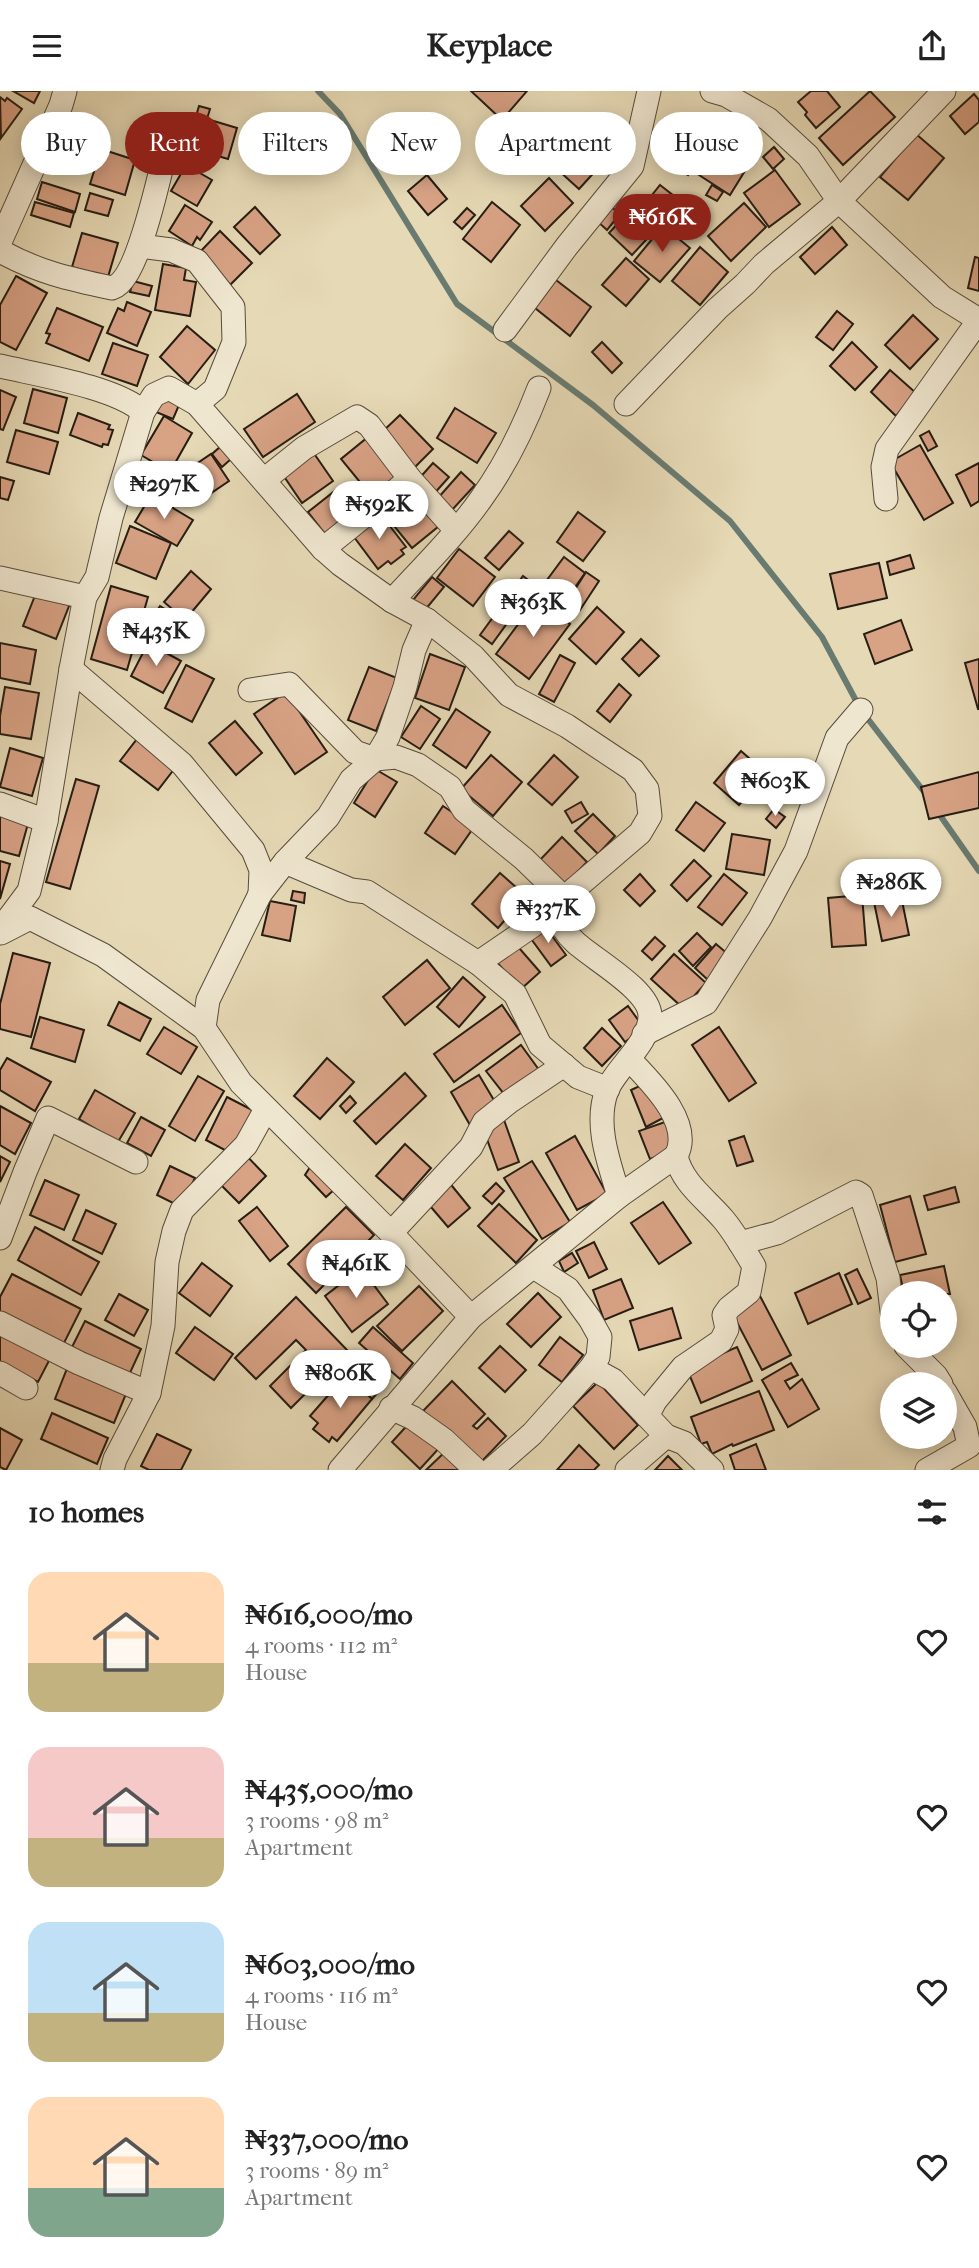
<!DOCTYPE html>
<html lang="en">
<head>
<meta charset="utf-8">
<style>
  :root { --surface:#fff; --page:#f2f2f2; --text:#222; --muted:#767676; --accent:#8f2418 }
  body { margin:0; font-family:"IM FELL French Canon",serif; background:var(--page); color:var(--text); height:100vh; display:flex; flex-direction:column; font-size:26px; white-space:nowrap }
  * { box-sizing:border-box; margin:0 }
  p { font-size:23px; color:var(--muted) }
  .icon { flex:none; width:38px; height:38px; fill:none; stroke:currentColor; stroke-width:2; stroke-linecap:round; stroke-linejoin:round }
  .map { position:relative; height:1379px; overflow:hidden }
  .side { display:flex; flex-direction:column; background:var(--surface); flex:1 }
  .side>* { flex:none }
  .guide { position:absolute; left:21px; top:21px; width:938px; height:63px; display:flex; gap:14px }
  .buttons { position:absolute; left:880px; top:1190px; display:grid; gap:14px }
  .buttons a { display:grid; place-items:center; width:77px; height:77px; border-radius:50%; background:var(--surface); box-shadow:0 4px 18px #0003; font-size:35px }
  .price { position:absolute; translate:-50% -60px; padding:0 16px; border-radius:24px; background:#fff; color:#222; font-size:23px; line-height:46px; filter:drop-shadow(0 2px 4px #0008) }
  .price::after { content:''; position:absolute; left:50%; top:42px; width:21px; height:16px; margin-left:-10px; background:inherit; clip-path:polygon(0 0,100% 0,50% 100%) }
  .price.selected { background:var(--accent); color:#fff }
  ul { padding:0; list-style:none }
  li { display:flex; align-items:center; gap:21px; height:175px; padding:0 28px }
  li span { display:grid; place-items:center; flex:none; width:196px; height:140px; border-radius:21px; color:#555 }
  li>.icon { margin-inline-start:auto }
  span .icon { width:84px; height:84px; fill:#fffc; stroke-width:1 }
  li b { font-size:30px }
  h2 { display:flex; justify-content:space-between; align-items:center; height:84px; padding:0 28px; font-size:30px }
  .chip { padding:0 24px; border-radius:32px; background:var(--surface); box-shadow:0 4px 18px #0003; font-size:24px; line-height:63px }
  .chip.selected { background:var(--accent); color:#fff }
  header { display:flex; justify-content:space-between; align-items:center; height:91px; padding:0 28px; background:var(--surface); font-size:32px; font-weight:700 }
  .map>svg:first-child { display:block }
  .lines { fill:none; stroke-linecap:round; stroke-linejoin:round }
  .stream { stroke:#697b71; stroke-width:6 }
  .building { fill:#d8a285; stroke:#261d13; stroke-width:2 }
  .minor-casing { stroke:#564c3c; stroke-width:25 }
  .minor { stroke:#efe6cf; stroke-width:23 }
</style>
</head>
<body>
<header><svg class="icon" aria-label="menu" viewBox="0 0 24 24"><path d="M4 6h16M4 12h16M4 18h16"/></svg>Keyplace<svg class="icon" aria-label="share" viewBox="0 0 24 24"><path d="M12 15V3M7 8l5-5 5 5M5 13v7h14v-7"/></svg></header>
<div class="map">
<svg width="979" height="1379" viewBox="0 0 979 1379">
  <rect width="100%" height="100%" fill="#e6d9b5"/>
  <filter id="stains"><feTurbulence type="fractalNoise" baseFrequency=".00286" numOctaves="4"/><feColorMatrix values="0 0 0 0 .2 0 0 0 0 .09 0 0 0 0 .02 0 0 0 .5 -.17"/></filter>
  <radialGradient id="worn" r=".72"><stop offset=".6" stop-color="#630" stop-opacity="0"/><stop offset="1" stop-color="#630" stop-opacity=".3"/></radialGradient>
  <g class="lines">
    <g class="stream">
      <polyline points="318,0 340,23 457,213 593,314 730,430 822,546 861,619 925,702"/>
      <polyline points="937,720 979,780"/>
    </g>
  </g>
  <g class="building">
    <polygon points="13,0 40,0 34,12"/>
    <polygon points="471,0 527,0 502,29"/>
    <polygon points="811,0 827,0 840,16 816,37 805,24 807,21 798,11"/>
    <polygon points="870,0 895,26 843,74 819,47"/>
    <polygon points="974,3 979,9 979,31 965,43 950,25"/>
    <polygon points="0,6 5,10 7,7 22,18 1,47"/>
    <polygon points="199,15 210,18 207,28 237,37 228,68 187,56"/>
    <polygon points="687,23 716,42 688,84 659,65"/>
    <polygon points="916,43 944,67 908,109 880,86"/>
    <polygon points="589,44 610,64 579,98 558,79"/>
    <polygon points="720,51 751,70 730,104 699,84"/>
    <polygon points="774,56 784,68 773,78 763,66"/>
    <polygon points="101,58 135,69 125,104 90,93"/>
    <polygon points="186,74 212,89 197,115 171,100"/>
    <polygon points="775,79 800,113 769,136 744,102"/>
    <polygon points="427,84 447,108 428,124 408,100"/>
    <polygon points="549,87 573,112 545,140 521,115"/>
    <polygon points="42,91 80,103 75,121 37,108"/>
    <polygon points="660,94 674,105 666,115 652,104"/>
    <polygon points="712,94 723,101 717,110 706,104"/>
    <polygon points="90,102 113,109 108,125 85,119"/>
    <polygon points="35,111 74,122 70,136 31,124"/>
    <polygon points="492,111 520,134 491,171 463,148"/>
    <polygon points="744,112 766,136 731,170 708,145"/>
    <polygon points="185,114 212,131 200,149 197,146 192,155 169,140"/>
    <polygon points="635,114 642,120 645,116 652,123 648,127 658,136 632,164 609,142"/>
    <polygon points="610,115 620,123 607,139 597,130"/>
    <polygon points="255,116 280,144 260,163 234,136"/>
    <polygon points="467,117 475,124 462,138 454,131"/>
    <polygon points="663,135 690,157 660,191 634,170"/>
    <polygon points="832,136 847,154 815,183 800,166"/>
    <polygon points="220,140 252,172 230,194 198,163"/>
    <polygon points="82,142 118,152 108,186 72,176"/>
    <polygon points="700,156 728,181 700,214 672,190"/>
    <polygon points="975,166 979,167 979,200 968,197"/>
    <polygon points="626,167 649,188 626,215 602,194"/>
    <polygon points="163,173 186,177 184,189 196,191 190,225 155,219"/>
    <polygon points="16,185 47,202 16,259 0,251 0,214"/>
    <polygon points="556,189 591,216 570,245 535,217"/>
    <polygon points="133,190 152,195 149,205 130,201"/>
    <polygon points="127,211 151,221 137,255 107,242 118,217 124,220"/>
    <polygon points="57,217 103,236 89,270 46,252 50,243 46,242"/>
    <polygon points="837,220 853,233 833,259 816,246"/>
    <polygon points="913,224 938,248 910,278 885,254"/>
    <polygon points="187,235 215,259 188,293 160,266"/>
    <polygon points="602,251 622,272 612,282 592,261"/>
    <polygon points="852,251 877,276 855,299 830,275"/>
    <polygon points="113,252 148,264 137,295 102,283"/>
    <polygon points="890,279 916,302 896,325 871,301"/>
    <polygon points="33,298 67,307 58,342 24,332"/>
    <polygon points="0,299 16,306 3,339 0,338"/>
    <polygon points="297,303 315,331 263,366 244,338"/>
    <polygon points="162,307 179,314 173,328 156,321"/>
    <polygon points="455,317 496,342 477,372 437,347"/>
    <polygon points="78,322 110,334 108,338 113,339 108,354 103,353 102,356 70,344"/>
    <polygon points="400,324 433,358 414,377 380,343"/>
    <polygon points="164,325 192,342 170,381 141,364"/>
    <polygon points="16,339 58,351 49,383 7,371"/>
    <polygon points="929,340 937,355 928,360 920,345"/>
    <polygon points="368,346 400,384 373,407 341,368"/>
    <polygon points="920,354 953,412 924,429 890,371"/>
    <polygon points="220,356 231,368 222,376 212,363"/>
    <polygon points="313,361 333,390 302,412 283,384"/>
    <polygon points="211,363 229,390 195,413 177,386"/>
    <polygon points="433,372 449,386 432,405 416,391"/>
    <polygon points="979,372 979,410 971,415 956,384"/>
    <polygon points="461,381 475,394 452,419 438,407"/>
    <polygon points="150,383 181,404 173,416 142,395"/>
    <polygon points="0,386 14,390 8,409 0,407"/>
    <polygon points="341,395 362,422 329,448 308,421"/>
    <polygon points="408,396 439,435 412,457 381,419"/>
    <polygon points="151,404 193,429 177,455 135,431"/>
    <polygon points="379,421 406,456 401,459 404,463 391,473 388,470 378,478 351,442"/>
    <polygon points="578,421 605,441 583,470 557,451"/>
    <polygon points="130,435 171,452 156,488 116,472"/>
    <polygon points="509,440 523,452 499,479 485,467"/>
    <polygon points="459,458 495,486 473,515 437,487"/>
    <polygon points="910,464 914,477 890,484 887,471"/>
    <polygon points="564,466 585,482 566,509 544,493"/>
    <polygon points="879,472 887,507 838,518 830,483"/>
    <polygon points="191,480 211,498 185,529 164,511"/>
    <polygon points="586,481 599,490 580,519 567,511"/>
    <polygon points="523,485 535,494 492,553 480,544"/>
    <polygon points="432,486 444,496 425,519 413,509"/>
    <polygon points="111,495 148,506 127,579 91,568"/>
    <polygon points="38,497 71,510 56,548 23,535"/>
    <polygon points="537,508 570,533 529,588 496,563"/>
    <polygon points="160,515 179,527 168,544 149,532"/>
    <polygon points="597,516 624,541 596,573 569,548"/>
    <polygon points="901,529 912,559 875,573 864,543"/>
    <polygon points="641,548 659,565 639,585 622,568"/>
    <polygon points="0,552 36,559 30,593 0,587"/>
    <polygon points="148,552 181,570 163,602 131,585"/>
    <polygon points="430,563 465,576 449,619 415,607"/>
    <polygon points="560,564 575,572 554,611 539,603"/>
    <polygon points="979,568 979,618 978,618 965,572"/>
    <polygon points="186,574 214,588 192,631 165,617"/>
    <polygon points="369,576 397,587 376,640 348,629"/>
    <polygon points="619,593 631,604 610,631 597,620"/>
    <polygon points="5,596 39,602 31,648 0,643 0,625"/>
    <polygon points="286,601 327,661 295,683 254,623"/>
    <polygon points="421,615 440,628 420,658 401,646"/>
    <polygon points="456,618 490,641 466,677 433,654"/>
    <polygon points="235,630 262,662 236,684 209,652"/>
    <polygon points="137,648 175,677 158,699 120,670"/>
    <polygon points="10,657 43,667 32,705 0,696"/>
    <polygon points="741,660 766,682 739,714 714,692"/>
    <polygon points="491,664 522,691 493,725 461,698"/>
    <polygon points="554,664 578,686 552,714 528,693"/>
    <polygon points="375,678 397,691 375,726 354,712"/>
    <polygon points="979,681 979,717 929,728 921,696"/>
    <polygon points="76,688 99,695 70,798 46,791"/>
    <polygon points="581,711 588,723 572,732 565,720"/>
    <polygon points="696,711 725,732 704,760 676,739"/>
    <polygon points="443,715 474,736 455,763 425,742"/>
    <polygon points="774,718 785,726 776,737 766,728"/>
    <polygon points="0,722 29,729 19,765 0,760"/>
    <polygon points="593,723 615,745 598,763 575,740"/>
    <polygon points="732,743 770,749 764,784 726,778"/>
    <polygon points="562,746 587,771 563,796 538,771"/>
    <polygon points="694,769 711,785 687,810 671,794"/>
    <polygon points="0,770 10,773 0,808"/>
    <polygon points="500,782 526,805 498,837 472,813"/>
    <polygon points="640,783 655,800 640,815 624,799"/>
    <polygon points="724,783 747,802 722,834 698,816"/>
    <polygon points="293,800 305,802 304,812 291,809"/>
    <polygon points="862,804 866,854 832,856 828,807"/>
    <polygon points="901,805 909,844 882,850 874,811"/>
    <polygon points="270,810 296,815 290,850 262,844"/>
    <polygon points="544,834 566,864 551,875 529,845"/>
    <polygon points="697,842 711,856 693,875 679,860"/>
    <polygon points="655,846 665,855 652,869 642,860"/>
    <polygon points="513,850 540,881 521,898 493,867"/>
    <polygon points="716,853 729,864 708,889 695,877"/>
    <polygon points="13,862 50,872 31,946 0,938 0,913"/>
    <polygon points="674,863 706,892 683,917 651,888"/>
    <polygon points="427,869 450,897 405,934 383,906"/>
    <polygon points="463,886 485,906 459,936 437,916"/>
    <polygon points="119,911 151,928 140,950 108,934"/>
    <polygon points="502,914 521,942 454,991 434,963"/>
    <polygon points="628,915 644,937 625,951 609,929"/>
    <polygon points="40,926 84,939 75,971 31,957"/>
    <polygon points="164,936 197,956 181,983 147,963"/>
    <polygon points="719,936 756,992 729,1010 692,954"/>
    <polygon points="602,937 621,955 602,975 584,957"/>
    <polygon points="521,954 542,983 508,1008 486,980"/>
    <polygon points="7,967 51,991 35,1020 0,999 0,979"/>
    <polygon points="327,967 354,991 320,1028 294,1005"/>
    <polygon points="405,982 426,1005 376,1053 354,1030"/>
    <polygon points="479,984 498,1016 470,1034 451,1001"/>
    <polygon points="198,985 224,1000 195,1050 169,1035"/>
    <polygon points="646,992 663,1027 646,1036 631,999"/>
    <polygon points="95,999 135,1022 118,1051 79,1028"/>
    <polygon points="350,1005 356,1012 346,1022 340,1015"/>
    <polygon points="227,1006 256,1021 234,1064 206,1049"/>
    <polygon points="0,1015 31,1032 15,1063 0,1054"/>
    <polygon points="141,1026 165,1039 151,1065 127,1052"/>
    <polygon points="504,1029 519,1071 498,1079 483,1037"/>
    <polygon points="665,1031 676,1059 650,1068 639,1040"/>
    <polygon points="575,1045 607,1103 577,1119 546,1062"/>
    <polygon points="744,1045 753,1070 737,1075 729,1050"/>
    <polygon points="405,1053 431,1077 403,1109 376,1085"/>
    <polygon points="242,1060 266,1085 239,1112 215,1088"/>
    <polygon points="0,1065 10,1071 0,1091"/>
    <polygon points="532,1070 570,1131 542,1148 504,1087"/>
    <polygon points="312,1073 336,1097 326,1106 305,1084"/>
    <polygon points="170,1075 195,1087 181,1116 157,1104"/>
    <polygon points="45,1089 79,1104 64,1139 30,1124"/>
    <polygon points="448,1090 470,1117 448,1136 425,1109"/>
    <polygon points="496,1092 504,1100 492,1113 483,1105"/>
    <polygon points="955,1096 959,1111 928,1119 924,1105"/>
    <polygon points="910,1105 926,1163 895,1171 880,1114"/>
    <polygon points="663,1111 691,1152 659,1173 631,1132"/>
    <polygon points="499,1113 537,1149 516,1172 478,1135"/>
    <polygon points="257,1116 288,1155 270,1170 239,1130"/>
    <polygon points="346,1116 374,1144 316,1202 288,1173"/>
    <polygon points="86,1119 116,1133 102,1163 73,1149"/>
    <polygon points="35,1136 99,1171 81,1204 18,1169"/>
    <polygon points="594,1151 607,1178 589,1187 576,1160"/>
    <polygon points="572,1162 578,1172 564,1181 559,1170"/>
    <polygon points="202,1172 232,1195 210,1225 179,1202"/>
    <polygon points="944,1175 950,1203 904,1202 900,1184"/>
    <polygon points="361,1177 388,1213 352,1241 325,1205"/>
    <polygon points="857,1178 871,1207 858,1213 845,1184"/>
    <polygon points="839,1182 852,1213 808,1233 795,1202"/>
    <polygon points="12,1183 81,1218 63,1254 0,1222 0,1206"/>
    <polygon points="621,1188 633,1217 604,1229 593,1199"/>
    <polygon points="419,1195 443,1220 402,1260 377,1235"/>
    <polygon points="538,1202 561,1226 531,1256 507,1233"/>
    <polygon points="119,1203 148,1219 134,1245 105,1229"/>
    <polygon points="760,1205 791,1264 762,1279 731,1220"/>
    <polygon points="296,1206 348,1260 291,1317 270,1295 306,1259 296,1249 256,1288 235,1267"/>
    <polygon points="672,1217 681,1247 639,1259 630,1230"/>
    <polygon points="85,1230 141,1258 129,1284 72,1256"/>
    <polygon points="0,1236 52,1264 38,1291 0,1271"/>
    <polygon points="195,1236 233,1263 214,1289 176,1262"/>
    <polygon points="373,1236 413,1272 400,1288 359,1252"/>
    <polygon points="560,1246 583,1264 562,1291 539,1274"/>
    <polygon points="500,1255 526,1279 505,1301 479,1277"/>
    <polygon points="737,1256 752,1290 701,1312 687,1278"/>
    <polygon points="363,1265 389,1289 372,1308 346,1284"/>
    <polygon points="791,1272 798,1284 785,1290 790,1298 802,1288 819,1318 788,1336 762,1289"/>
    <polygon points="68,1275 128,1298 114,1332 55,1308"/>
    <polygon points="346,1284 372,1308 337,1350 332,1346 329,1351 313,1338 318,1332 310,1325"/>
    <polygon points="452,1290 485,1323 473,1335 477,1338 488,1327 506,1345 482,1370 483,1379 423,1320"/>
    <polygon points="598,1291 638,1334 614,1358 573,1315"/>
    <polygon points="759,1300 774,1339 733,1355 732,1353 712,1363 707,1351 701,1353 691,1326"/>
    <polygon points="52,1322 108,1347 97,1373 41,1348"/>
    <polygon points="413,1328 441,1355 420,1378 392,1351"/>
    <polygon points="0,1337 22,1349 6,1379 0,1376"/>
    <polygon points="157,1343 191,1359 181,1379 149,1379 141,1375"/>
    <polygon points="756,1353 766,1379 735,1379 730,1364"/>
    <polygon points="579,1354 599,1374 594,1379 557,1379"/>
    <polygon points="447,1359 466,1379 426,1379"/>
    <polygon points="668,1365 682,1379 655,1379"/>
  </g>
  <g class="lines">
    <g class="minor-casing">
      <g id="minor">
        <polyline points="712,0 726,4 768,28 808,65 839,110 942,206 979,229"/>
        <polyline points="0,151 61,14 65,0"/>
        <polyline points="140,155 171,159 197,170 233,216 234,251 215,298 197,313"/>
        <path d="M0,160C38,181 69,188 112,197C139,189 159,83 167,55"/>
        <polyline points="505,239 567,155 632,75 649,0"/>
        <path d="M0,275C38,284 116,296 143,321"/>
        <polyline points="626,313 717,218 745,193 764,173 839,110 944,0"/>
        <polyline points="264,389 304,357 357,326 369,334 410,388 456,439"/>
        <polyline points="886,408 883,376 887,358 979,229"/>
        <polyline points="323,458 410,388"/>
        <polyline points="0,487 85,506"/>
        <path d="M392,510C422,477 455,445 481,408C505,375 524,336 539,297"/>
        <polyline points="71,578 182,673 253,759 261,779 260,803"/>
        <polyline points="250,599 289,593 355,661 375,668 396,666 418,674 450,696 464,719 524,768 564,807"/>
        <polyline points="0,713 46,730"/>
        <polyline points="285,771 351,799 367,801 478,872 515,903 540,954 578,986 608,998"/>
        <path d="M0,839L29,800L46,730L71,578L85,506L97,486L111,427L143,321L154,304L169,297L197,313L323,458L340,473L392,510L427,529L473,565L509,604L567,635L633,679L647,698L650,725L640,742L564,807L554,820C560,832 565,842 575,851C593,868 650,899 650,925C650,952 616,977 607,999C594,1033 609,1072 619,1105"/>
        <polyline points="1,842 30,827 103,864 204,937 241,992 391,1142 471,1226"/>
        <polyline points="478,872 554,820"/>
        <polyline points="204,937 208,909 260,803 285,771 328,726 351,689 375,668 388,646 405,596 414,559 427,529"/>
        <polyline points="644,943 706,912 760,827 796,760 837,647 861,619"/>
        <path d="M629,968C650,990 694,1032 676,1065C682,1092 706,1108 723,1128C735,1142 744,1159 754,1175L749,1201L729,1217L724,1224L727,1238L721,1250L683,1276L655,1310L647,1325"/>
        <polyline points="391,1142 471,1056 484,1031 509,1011 564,974"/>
        <polyline points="0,1147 25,1081 48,1027 136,1071"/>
        <polyline points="740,1152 777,1142 856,1101 861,1104 888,1187 892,1220"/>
        <polyline points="0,1232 79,1272 149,1302"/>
        <polyline points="906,1255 936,1285 941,1293"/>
        <polyline points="591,1277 613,1289 666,1345 684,1352 712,1379"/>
        <polyline points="0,1282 26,1297"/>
        <polyline points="391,1317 413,1327 444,1349 476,1379"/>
        <polyline points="112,1379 115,1368 149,1302 163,1235 167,1171 174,1140 182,1119 246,1054 266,1018"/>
        <polyline points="340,1379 471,1226 619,1105 676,1065"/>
        <polyline points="491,1379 532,1343 591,1277 598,1266 600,1246 590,1228 568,1198 534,1176"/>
        <polyline points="627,1379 666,1345"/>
        <polyline points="927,1379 969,1355 965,1336 945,1301"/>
      </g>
    </g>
    <use href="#minor" class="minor"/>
  </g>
  <rect width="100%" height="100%" filter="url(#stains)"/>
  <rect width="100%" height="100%" fill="url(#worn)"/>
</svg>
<div class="buttons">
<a><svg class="icon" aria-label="locate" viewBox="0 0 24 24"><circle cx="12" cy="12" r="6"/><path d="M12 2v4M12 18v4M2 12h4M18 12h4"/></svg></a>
<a><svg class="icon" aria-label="layers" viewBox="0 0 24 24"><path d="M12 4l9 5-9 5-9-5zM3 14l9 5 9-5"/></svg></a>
</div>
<b class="price selected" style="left:662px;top:163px">₦616K</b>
<b class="price" style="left:164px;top:430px">₦297K</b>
<b class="price" style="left:379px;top:450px">₦592K</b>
<b class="price" style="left:533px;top:548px">₦363K</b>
<b class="price" style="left:156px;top:577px">₦435K</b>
<b class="price" style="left:775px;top:727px">₦603K</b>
<b class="price" style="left:891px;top:828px">₦286K</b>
<b class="price" style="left:548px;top:854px">₦337K</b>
<b class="price" style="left:356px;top:1209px">₦461K</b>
<b class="price" style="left:340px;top:1319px">₦806K</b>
<div class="guide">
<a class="chip">Buy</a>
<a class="chip selected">Rent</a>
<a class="chip">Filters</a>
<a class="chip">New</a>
<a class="chip">Apartment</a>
<a class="chip">House</a>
</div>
</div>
<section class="side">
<h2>10 homes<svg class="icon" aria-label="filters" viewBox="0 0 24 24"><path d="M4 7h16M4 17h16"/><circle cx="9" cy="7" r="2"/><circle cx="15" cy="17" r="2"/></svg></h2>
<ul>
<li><span style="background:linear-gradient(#ffd9b3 65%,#c2b280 0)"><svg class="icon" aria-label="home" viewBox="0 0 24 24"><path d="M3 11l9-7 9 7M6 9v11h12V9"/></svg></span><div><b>₦616,000/mo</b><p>4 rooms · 112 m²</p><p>House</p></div><svg class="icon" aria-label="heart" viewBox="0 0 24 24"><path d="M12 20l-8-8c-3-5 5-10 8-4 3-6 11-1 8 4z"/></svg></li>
<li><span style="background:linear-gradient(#f6c9c9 65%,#c2b280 0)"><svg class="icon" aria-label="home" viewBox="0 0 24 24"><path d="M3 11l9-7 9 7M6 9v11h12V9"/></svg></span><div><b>₦435,000/mo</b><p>3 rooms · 98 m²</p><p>Apartment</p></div><svg class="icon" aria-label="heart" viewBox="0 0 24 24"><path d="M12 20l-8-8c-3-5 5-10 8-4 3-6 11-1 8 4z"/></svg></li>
<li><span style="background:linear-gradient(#bfe0f5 65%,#c2b280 0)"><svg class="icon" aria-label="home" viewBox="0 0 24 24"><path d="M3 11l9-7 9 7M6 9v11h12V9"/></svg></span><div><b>₦603,000/mo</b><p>4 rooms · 116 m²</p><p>House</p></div><svg class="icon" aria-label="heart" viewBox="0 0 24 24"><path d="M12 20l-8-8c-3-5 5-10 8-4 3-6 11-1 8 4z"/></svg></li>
<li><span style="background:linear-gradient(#ffd9b3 65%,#7fa58c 0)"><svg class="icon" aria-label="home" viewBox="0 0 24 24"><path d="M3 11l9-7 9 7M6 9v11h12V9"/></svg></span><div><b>₦337,000/mo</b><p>3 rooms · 89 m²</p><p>Apartment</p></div><svg class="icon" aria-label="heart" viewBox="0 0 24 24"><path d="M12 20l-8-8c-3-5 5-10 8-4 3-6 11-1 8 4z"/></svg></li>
</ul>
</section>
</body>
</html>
